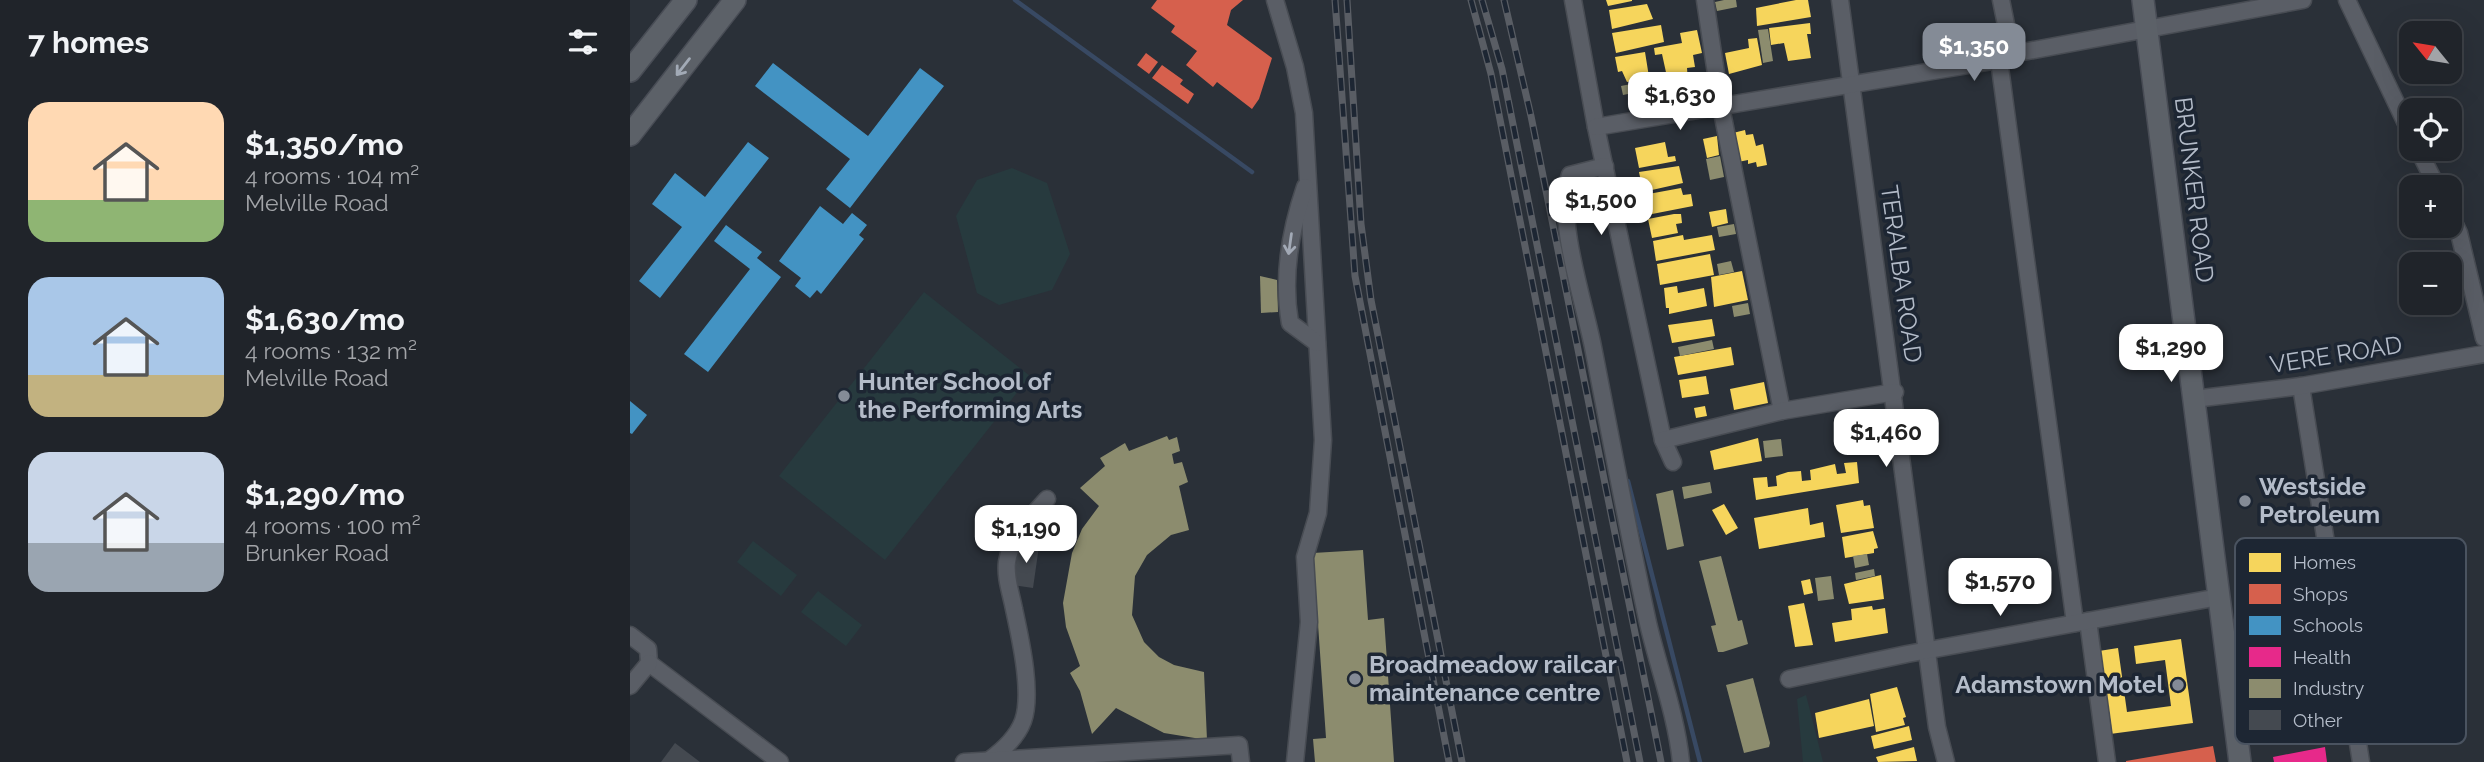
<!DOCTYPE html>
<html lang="en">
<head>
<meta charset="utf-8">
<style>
  :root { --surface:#20242a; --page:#282c32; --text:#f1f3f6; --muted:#a2a4a8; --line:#3d4147; --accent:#848b96 }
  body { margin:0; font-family:Raleway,sans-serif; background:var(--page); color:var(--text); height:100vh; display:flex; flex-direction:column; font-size:26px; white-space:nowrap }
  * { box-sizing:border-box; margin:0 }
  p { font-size:23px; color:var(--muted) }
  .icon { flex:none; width:38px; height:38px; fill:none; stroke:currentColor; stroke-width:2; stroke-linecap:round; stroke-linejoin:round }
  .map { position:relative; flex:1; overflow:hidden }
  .drawer { display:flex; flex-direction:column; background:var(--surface); width:630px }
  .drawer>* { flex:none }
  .needle { width:46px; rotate:300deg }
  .tools { position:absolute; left:1769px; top:21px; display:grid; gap:14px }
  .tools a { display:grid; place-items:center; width:63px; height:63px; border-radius:14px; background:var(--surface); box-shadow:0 7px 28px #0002,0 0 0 2px var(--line); font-size:35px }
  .price { position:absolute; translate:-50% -60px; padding:0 16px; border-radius:14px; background:#fff; color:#222; font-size:23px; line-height:46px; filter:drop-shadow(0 2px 4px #0008) }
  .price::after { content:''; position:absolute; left:50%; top:42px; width:21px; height:16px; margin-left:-10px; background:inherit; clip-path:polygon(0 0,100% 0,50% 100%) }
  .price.on { background:var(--accent); color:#fff }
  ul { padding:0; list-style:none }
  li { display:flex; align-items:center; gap:21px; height:175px; padding:0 28px }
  li span { display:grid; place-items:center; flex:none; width:196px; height:140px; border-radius:21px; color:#555 }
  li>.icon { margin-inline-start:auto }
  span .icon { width:84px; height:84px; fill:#fffc; stroke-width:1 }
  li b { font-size:30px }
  h2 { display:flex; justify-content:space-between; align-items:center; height:84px; padding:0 28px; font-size:30px }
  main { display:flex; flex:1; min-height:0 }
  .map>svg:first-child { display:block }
  .green { fill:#273a3e }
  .homes { fill:#f6d55c }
  .shops { fill:#d6604d }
  .schools { fill:#4393c3 }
  .health { fill:#e7298a }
  .industry { fill:#8c8c6e }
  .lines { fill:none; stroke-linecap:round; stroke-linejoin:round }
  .stream { stroke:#384963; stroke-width:4.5 }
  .building { fill:#444950 }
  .minor-casing { stroke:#484c53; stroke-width:19 }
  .major-casing { stroke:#484c55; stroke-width:24 }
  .minor { stroke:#5a5e66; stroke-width:16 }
  .major { stroke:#5c6168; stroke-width:21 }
  .rail-casing { stroke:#595d64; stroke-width:7 }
  .rail { stroke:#1d2633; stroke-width:4.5; stroke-dasharray:13; stroke-linecap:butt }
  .oneway { stroke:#a2aab6 }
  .oneway2 { stroke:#a2a9b5 }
  .poi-dot { fill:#848b96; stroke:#1d2633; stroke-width:2.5 }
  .labels { text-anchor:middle; stroke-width:7; stroke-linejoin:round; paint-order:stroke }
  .street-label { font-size:24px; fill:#b4bcc9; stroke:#1d2633 }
  .poi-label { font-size:24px; font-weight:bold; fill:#b4bcc9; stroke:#1d2633; text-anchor:start }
  .key { fill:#1d2633; stroke:#4a5360; stroke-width:2 }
  .key-label { font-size:19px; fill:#b4bcc9 }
</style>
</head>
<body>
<main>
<section class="drawer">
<h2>7 homes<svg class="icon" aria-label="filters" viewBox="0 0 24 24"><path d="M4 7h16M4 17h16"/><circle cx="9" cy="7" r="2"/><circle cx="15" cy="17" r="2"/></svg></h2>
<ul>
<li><span style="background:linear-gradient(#ffd9b3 70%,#8fb573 0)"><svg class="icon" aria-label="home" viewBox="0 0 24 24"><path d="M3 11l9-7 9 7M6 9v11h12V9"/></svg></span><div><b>$1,350/mo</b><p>4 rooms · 104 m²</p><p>Melville Road</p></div></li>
<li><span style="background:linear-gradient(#a9c7e8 70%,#c2b280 0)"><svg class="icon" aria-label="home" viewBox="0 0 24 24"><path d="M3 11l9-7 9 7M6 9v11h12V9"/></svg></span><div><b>$1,630/mo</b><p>4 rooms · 132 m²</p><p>Melville Road</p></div></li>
<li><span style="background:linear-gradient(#c9d6e8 65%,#9aa5b1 0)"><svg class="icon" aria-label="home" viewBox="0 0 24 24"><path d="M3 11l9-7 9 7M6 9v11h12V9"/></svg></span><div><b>$1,290/mo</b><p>4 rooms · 100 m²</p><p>Brunker Road</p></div></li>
</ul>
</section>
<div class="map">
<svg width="1854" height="762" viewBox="0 0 1854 762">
  <rect width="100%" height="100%" fill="#2a3038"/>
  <g class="green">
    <polygon points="382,168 417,183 440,254 422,290 369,305 347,293 326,216 347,180"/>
    <polygon points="294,292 400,376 255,560 149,476"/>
    <polygon points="123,541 167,575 151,596 107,562"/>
    <polygon points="188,591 232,625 216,646 171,612"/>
    <polygon points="1176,695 1193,762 1173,762 1167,699"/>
  </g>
  <g class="homes">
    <polygon points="976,0 1002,0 1002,1 978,6"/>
    <polygon points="1166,0 1178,0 1181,17 1127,26 1126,8"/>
    <polygon points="1017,4 1023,19 982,29 979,10"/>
    <polygon points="1180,23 1181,34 1177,34 1181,58 1158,61 1154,43 1141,45 1139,28"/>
    <polygon points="1031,25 1034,42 986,53 982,33"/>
    <polygon points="1067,30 1072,53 1063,55 1065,67 1057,68 1058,82 1039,86 1032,54 1025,55 1024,48 1052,43 1050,33"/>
    <polygon points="1127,38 1132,65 1099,74 1095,53 1119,48 1118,39"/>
    <polygon points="1015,52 1019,77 997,82 992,71 988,72 985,57"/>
    <polygon points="1115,130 1116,135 1123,134 1126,146 1133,144 1137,165 1127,167 1126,162 1118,164 1118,160 1108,162 1103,133"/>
    <polygon points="1087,136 1089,155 1077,158 1073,139"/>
    <polygon points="1035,142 1038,157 1045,156 1046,161 1009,168 1005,148"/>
    <polygon points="1049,166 1053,183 1013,192 1009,172"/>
    <polygon points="1051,188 1053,195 1061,194 1063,206 1017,215 1013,195"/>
    <polygon points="1096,209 1098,223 1082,227 1079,212"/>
    <polygon points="1044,214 1051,214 1052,223 1046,224 1048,233 1022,238 1018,219"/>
    <polygon points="1053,235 1054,240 1082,235 1085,250 1026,261 1023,241"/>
    <polygon points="1080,254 1084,275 1030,285 1027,264"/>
    <polygon points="1112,271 1118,300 1084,307 1081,277"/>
    <polygon points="1047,286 1048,293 1074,288 1077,306 1039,314 1039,308 1036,308 1034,288"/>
    <polygon points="1082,319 1085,336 1042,343 1038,325"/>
    <polygon points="1101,347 1104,365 1048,375 1044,357"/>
    <polygon points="1076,376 1079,394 1052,398 1049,380"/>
    <polygon points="1134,382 1138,403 1104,410 1100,389"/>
    <polygon points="1075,406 1077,416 1066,418 1064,408"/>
    <polygon points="1128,438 1132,461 1084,470 1080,451"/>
    <polygon points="1227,462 1229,483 1126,500 1123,478 1137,477 1138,487 1147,486 1146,476 1158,472 1171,471 1172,481 1181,480 1180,470 1205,464 1207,474 1216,473 1214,463"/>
    <polygon points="1233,500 1234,506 1240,505 1244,528 1211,533 1206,505"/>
    <polygon points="1094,504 1108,528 1096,535 1082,510"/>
    <polygon points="1178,508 1180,525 1193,522 1195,537 1129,549 1124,518"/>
    <polygon points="1243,531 1248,548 1244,549 1244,553 1215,558 1212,537"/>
    <polygon points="1251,575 1254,599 1219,604 1214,584"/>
    <polygon points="1180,579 1183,593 1174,595 1171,581"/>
    <polygon points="1174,603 1183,645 1165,647 1158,606"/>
    <polygon points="1242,606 1243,610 1255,608 1258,633 1205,642 1202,623 1222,620 1221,609"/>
    <polygon points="1551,639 1563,723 1480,734 1469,651 1488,648 1497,712 1541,706 1535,660 1506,664 1504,646"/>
    <polygon points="1267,687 1276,717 1273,718 1275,725 1246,732 1240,694"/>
    <polygon points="1239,699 1244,726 1189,738 1185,713"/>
    <polygon points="1279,726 1282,740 1244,749 1241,736"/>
    <polygon points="1284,747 1287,761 1248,762 1246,757"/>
  </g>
  <g class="shops">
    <polygon points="527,0 613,0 601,10 597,25 642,58 629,99 622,109 587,82 583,87 556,65 567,51 541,32 545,26 521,8"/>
    <polygon points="516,53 528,62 519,74 507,65"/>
    <polygon points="532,65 553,80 550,84 564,94 558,104 522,78"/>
    <polygon points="1583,746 1586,762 1496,762 1496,761"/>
  </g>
  <g class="schools">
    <polygon points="143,63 238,136 290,68 314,86 220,208 196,189 220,159 125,86"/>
    <polygon points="118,142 139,158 30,298 9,281 52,227 22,204 45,173 75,197"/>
    <polygon points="190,206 213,224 222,213 237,225 229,235 234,239 191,294 187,290 180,298 165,286 171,278 149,261"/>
    <polygon points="96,225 132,252 127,258 151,277 78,372 54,354 120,269 84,241"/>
    <polygon points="0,401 17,415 2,434 0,433"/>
  </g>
  <polygon class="health" points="1695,747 1697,762 1644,762 1643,757"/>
  <g class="industry">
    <polygon points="1094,0 1106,0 1107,7 1087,11 1085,2"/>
    <polygon points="1138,29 1143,61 1133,63 1128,30"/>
    <polygon points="1006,83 1008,92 993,95 991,86"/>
    <polygon points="1090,156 1094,177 1080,180 1076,159"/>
    <polygon points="1104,224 1106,234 1089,237 1087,227"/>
    <polygon points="1101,261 1104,272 1089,275 1087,264"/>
    <polygon points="630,276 647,280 648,312 631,313"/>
    <polygon points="1118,303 1120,314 1104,317 1102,306"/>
    <polygon points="1082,340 1084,349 1050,356 1048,347"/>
    <polygon points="537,436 539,440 547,437 550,451 542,454 544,464 552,462 558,482 549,486 559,530 541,535 517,555 505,576 502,615 514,642 529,657 544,665 574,672 577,740 534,733 486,708 462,734 450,691 440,673 450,666 436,627 433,603 442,553 452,529 469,506 450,488 475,466 470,458 495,443 499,451"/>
    <polygon points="1151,439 1153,456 1135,458 1133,441"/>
    <polygon points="1080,482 1082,493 1054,499 1052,487"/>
    <polygon points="1043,490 1054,546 1037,550 1026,494"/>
    <polygon points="733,550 738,620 754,618 764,762 685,762 683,739 696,738 683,553"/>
    <polygon points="1237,554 1239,565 1225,568 1223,556"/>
    <polygon points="1091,556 1108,621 1112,620 1118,644 1093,652 1088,652 1081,626 1086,625 1069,561"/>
    <polygon points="1244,569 1245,576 1226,580 1225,573"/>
    <polygon points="1201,576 1204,599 1188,601 1185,578"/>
    <polygon points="1123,678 1140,743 1139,747 1114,753 1096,685"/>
  </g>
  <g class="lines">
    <g class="stream">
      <polyline points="385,0 622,172"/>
      <polyline points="998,481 1070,762"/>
    </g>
  </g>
  <g class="building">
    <polygon points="389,543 409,546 403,588 383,585"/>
    <polygon points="45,743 70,762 31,762"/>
  </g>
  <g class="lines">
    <g class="minor-casing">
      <g id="minor">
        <polyline points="645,0 665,67 674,113 693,440 688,513 675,557 679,622 665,762"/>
        <polyline points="943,0 966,127 1033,440 1043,462"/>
        <polyline points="1075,0 1091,107 1152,411"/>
        <polyline points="1210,0 1307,727 1316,762"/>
        <polyline points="1371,0 1382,54"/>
        <polyline points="1717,0 1782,136"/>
        <polyline points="1369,60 1445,623"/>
        <polyline points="966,127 1369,60 1382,54 1673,0"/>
        <polyline points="1788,149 1807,187"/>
        <path d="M975,166L940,175C925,218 954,301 963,347C981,439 998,531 1018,623C1029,670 1046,714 1051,762"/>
        <path d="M675,187C660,231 652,277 660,323L687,343"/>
        <polyline points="1820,214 1829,233 1854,338"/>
        <polyline points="1671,386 1731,762"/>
        <polyline points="1564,399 1671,386 1854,354"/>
        <polyline points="1033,440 1152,411 1265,392"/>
        <polyline points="1458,621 1477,762"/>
        <polyline points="0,635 18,649 19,663"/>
        <polyline points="19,663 150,762"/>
        <polyline points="1159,679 1277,654 1589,597"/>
        <polyline points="0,686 19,663"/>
        <path d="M358,761C372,751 387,737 393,721C403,693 390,637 384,609C381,593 375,578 377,562C381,536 401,517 417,499"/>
        <polyline points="334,762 609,745 611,762"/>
      </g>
    </g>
    <g class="major-casing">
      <g id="major">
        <polyline points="1513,0 1610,762"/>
        <polyline points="0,71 56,0"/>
        <polyline points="0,135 105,0"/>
      </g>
    </g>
    <use href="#minor" class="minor"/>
    <use href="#major" class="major"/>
    <g class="rail-casing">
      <g id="rail">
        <polyline points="705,0 725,276 819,762"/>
        <polyline points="717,0 731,224 741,300 832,762"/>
        <polyline points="841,0 861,74 997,762"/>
        <polyline points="852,0 872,69 1010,762"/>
        <polyline points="874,0 901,116 1031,762"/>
      </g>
    </g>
    <use href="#rail" class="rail"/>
  </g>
  <defs><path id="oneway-shaft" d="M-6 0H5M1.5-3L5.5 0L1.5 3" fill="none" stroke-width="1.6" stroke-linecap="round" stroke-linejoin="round" transform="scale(1.75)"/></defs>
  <use class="oneway" href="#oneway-shaft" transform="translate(53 67) rotate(128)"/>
  <use class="oneway2" href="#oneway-shaft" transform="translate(660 244) rotate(98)"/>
  <g class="poi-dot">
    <circle cx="214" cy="396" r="7"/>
    <circle cx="1615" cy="501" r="7"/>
    <circle cx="725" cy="679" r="7"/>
    <circle cx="1548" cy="685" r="7"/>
  </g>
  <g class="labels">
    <g class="street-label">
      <text transform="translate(1564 190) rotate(83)" y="8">BRUNKER ROAD</text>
      <text transform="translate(1271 274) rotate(82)" y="8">TERALBA ROAD</text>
      <text transform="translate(1706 355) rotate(-9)" y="8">VERE ROAD</text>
    </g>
    <g class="poi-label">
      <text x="228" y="390">Hunter School of<tspan x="228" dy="28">the Performing Arts</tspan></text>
      <text x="1629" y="495">Westside<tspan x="1629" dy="28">Petroleum</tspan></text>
      <text x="739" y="673">Broadmeadow railcar<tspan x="739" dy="28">maintenance centre</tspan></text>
      <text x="1534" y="693" text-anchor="end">Adamstown Motel</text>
    </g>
  </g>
  <rect x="1605" y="538" width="231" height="206" rx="10" class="key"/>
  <rect x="1619" y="553" width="32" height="19" fill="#f6d55c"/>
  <rect x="1619" y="584" width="32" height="20" fill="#d6604d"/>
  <rect x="1619" y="616" width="32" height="19" fill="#4393c3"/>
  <rect x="1619" y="647" width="32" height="20" fill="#e7298a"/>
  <rect x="1619" y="679" width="32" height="19" fill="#8c8c6e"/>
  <rect x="1619" y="710" width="32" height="20" fill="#444950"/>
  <g class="key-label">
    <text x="1663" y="569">Homes</text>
    <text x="1663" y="601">Shops</text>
    <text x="1663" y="632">Schools</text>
    <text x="1663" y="664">Health</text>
    <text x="1663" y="695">Industry</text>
    <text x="1663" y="727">Other</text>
  </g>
</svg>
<div class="tools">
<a><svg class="needle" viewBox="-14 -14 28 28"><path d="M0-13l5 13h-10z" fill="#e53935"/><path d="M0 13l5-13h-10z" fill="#a2a4a8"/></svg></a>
<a><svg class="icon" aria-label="locate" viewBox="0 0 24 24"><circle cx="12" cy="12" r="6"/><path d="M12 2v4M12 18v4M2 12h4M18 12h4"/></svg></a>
<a>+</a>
<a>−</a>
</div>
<b class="price on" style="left:1344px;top:83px">$1,350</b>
<b class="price" style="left:1050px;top:132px">$1,630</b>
<b class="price" style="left:971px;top:237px">$1,500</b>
<b class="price" style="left:1541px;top:384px">$1,290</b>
<b class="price" style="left:1256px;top:469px">$1,460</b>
<b class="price" style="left:396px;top:565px">$1,190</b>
<b class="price" style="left:1370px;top:618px">$1,570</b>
</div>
</main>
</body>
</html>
